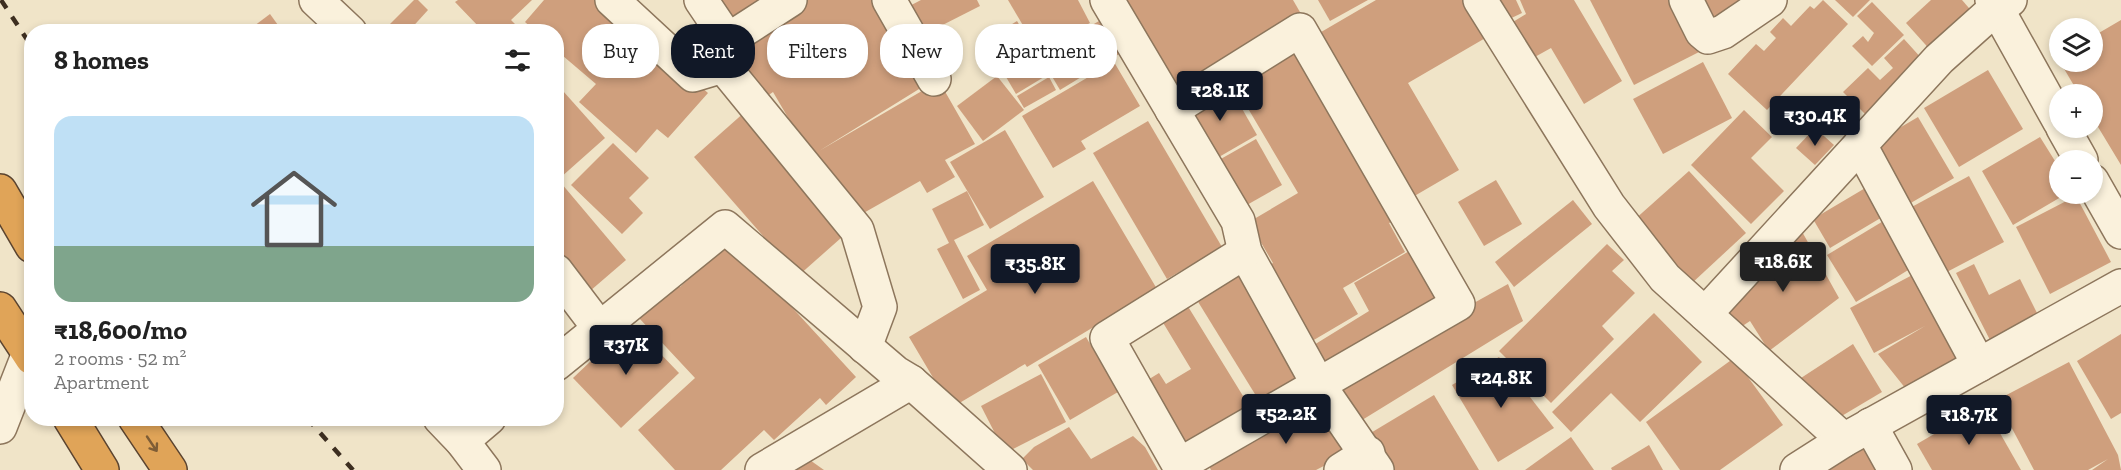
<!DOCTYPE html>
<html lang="en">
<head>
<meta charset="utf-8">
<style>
  :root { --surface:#fff; --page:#f2f2f2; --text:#222; --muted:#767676; --line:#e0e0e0; --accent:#111827 }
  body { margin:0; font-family:"Zilla Slab",serif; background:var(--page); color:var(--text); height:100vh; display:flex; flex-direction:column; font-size:22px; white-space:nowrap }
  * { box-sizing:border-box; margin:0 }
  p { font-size:20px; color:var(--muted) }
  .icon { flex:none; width:33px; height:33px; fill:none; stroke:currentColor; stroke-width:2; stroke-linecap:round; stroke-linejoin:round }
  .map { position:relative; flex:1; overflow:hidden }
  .sheet { position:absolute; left:24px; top:24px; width:540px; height:402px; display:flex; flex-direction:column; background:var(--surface); border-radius:24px; box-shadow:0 3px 9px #0003 }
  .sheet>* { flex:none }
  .guide { position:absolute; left:582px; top:24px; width:570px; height:54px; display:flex; gap:12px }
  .tools { position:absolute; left:2049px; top:18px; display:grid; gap:12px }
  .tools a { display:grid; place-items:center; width:54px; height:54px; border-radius:50%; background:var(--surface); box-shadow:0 3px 9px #0003; font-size:30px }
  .price { position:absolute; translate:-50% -51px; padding:0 14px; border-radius:6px; background:var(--accent); color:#fff; font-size:20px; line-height:39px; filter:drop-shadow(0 2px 3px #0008) }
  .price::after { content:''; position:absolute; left:50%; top:36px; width:18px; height:14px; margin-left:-9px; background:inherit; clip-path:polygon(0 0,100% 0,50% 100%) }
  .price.selected { background:#222; color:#fff }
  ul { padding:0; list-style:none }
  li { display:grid; align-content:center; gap:12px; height:318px; padding:0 30px }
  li+li { border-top:2px solid var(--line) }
  li span { display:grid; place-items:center; height:186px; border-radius:18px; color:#555 }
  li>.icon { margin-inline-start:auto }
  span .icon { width:108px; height:108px; fill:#fffc; stroke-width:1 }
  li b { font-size:26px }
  h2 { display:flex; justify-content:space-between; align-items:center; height:72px; padding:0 30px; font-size:26px }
  .tag { padding:0 21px; border-radius:24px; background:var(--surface); box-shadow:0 3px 9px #0003; font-size:21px; line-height:54px }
  .tag.selected { background:var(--accent); color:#fff }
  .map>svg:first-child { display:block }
  .building { fill:#cf9f7d }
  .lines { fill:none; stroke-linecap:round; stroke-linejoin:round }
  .minor-casing { stroke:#8d765c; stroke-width:36 }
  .highway-casing { stroke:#5b4430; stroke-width:36 }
  .minor { stroke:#faf1dc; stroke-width:33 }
  .highway { stroke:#e0a458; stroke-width:33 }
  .rail { stroke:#3d2e20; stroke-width:4.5; stroke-dasharray:10 10; stroke-linecap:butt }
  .oneway { stroke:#7e5d36 }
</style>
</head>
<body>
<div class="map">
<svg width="2121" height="470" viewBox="0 0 2121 470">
  <rect width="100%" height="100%" fill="#f0e4c8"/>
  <g class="building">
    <polygon points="414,0 418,0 428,10 408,32 396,32 389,25"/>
    <polygon points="458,0 532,0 511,20 518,27 514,32 476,32 480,28 455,2"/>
    <polygon points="544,0 603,0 708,93 668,138 657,129 636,153 579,102 596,84 556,50 556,32 536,32 525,22"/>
    <polygon points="708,0 758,0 764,9 730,31"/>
    <polygon points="808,0 883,0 932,81 819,151 939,81 975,144 945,160 955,177 927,193 920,181 853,219 815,152 810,155 773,92 763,99 731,45"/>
    <polygon points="921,0 977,0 980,6 915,39 898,12"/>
    <polygon points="1008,0 1078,0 1090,23 1038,51"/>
    <polygon points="1128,0 1293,0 1304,19 1167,94 1118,5"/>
    <polygon points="1318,0 1368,0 1330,21"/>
    <polygon points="1376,0 1475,0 1494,33 1408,83 1459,170 1411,198 1316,35"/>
    <polygon points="1488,0 1516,0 1522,13 1501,23"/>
    <polygon points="1520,0 1574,0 1622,81 1584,104 1551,48 1524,63 1503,28 1526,14"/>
    <polygon points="1590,0 1678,0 1703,50 1634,85"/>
    <polygon points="1693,0 1741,0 1707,26"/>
    <polygon points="1823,0 1848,24 1767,110 1728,74 1756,44 1764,51 1776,38 1770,32 1783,18 1791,26 1810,6 1814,9"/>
    <polygon points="1835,0 1870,0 1853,17"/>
    <polygon points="1931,0 1962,0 1975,15 1933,53 1906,23"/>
    <polygon points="1872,2 1904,35 1872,66 1852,46 1863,36 1868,42 1874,33 1857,16"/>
    <polygon points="270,14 283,32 246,32"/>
    <polygon points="2121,20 2121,165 2092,117 2092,94 2079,94 2060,62 2092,62 2092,37"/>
    <polygon points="1017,21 1049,74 1016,94 985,41"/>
    <polygon points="1099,21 1119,54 1060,90 1040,56"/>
    <polygon points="1904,39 1923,60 1866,115 1843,92 1868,68 1880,80 1893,68 1884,58"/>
    <polygon points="1288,44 1392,222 1389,223 1405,252 1343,288 1358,314 1307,344 1263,269 1273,263 1249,222 1298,193 1230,78"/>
    <polygon points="1114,62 1140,106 1081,141 1086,149 1053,168 1022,116"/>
    <polygon points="1703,62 1732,118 1663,154 1633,99"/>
    <polygon points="1988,70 2023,129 1959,167 1924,108"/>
    <polygon points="556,71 564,80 556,86"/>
    <polygon points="997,76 1024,110 983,141 957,106"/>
    <polygon points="1049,77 1056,90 1024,108 1017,96"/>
    <polygon points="1228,84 1257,135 1212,161 1182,110"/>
    <polygon points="563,91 605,138 560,178 556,173 556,97"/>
    <polygon points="1744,110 1772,137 1751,158 1784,191 1751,224 1691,165"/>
    <polygon points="746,111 850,230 798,276 694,157"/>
    <polygon points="1918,117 1954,178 1909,204 1874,143"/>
    <polygon points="1148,121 1222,247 1167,279 1093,153"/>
    <polygon points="1815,128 1834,145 1815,165 1796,148"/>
    <polygon points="1005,130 1044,197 990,229 950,162"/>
    <polygon points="2040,137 2060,169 2060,194 2066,194 2013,225 1982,171"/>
    <polygon points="1256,139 1282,185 1238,210 1212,164"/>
    <polygon points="613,143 649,178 629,198 643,213 622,234 571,185"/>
    <polygon points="1689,171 1746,233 1691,284 1633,221"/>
    <polygon points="1969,176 2004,242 1943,274 1908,209"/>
    <polygon points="556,177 626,260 590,291 556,251"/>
    <polygon points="1496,180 1522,224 1484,246 1458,202"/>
    <polygon points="1093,181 1157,289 1027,367 1025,364 951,408 909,337 987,290 967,256"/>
    <polygon points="1867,187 1884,216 1830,248 1813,219"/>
    <polygon points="967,191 984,225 954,240 980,290 963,299 937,249 949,243 932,209"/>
    <polygon points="2076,196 2111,262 2050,294 2016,227"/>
    <polygon points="1573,200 1592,224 1514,287 1495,262"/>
    <polygon points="1890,217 1918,264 1856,302 1827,255"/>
    <polygon points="1800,228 1839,298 1769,351 1750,321 1738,329 1723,307"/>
    <polygon points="730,240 856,377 826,405 820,398 774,440 764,430 721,470 675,470 638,430 695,378 639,318 676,282 680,287"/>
    <polygon points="1607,244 1624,260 1612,271 1635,293 1602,326 1614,339 1551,403 1499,351"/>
    <polygon points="1411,250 1441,304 1323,371 1309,348 1369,311 1354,283"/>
    <polygon points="1241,263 1308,382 1266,412 1192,292"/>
    <polygon points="1974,264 1989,295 2020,279 2040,319 1992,344 1956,273"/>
    <polygon points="1918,272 1964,360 1906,389 1878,354 1925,326 1874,353 1850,308"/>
    <polygon points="1508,284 1523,321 1354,425 1330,383"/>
    <polygon points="1184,300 1251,409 1178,453 1138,386 1159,373 1166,384 1191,369 1159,316"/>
    <polygon points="1654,313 1702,362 1640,422 1611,393 1571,432 1552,412"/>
    <polygon points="631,323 679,373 621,428 573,378"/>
    <polygon points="2121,334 2121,413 2111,419 2077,361"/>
    <polygon points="1086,337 1118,392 1070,420 1038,365"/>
    <polygon points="1853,344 1882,392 1840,417 1801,378"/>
    <polygon points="1499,357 1554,428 1498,462 1452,385"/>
    <polygon points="1734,358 1783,425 1720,470 1680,470 1646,422"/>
    <polygon points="2069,362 2118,455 2121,470 2092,470 2108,459 2088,470 2034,470 1997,400"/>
    <polygon points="1041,374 1066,422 1005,453 981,406"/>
    <polygon points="1434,395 1479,470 1384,470 1364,437"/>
    <polygon points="1321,399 1349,453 1316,470 1211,470 1205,458"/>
    <polygon points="1984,405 2021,470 1932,470 1917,444"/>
    <polygon points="1069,427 1091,459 1133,436 1145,447 1158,470 1033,470 1022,459 1034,447"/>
    <polygon points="1571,437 1594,470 1525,470"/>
    <polygon points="1863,441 1880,470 1813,470"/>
    <polygon points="1649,445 1663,470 1612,470 1611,468"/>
    <polygon points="807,458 824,470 789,470"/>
  </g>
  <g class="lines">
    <g class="minor-casing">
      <g id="minor">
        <polyline points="316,0 350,32"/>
        <polyline points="612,0 693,75 723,66 857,230 880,307 865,347"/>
        <polyline points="701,0 728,40"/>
        <polyline points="889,0 934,79"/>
        <polyline points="1107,0 1238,221 1245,252 1318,384 1377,470"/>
        <polyline points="1480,0 1609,206 1665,278 1844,440"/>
        <polyline points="1686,0 1702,32 1708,37 1723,32 1770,0"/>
        <polyline points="1992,0 2060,122"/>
        <polyline points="723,66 728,40 790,0"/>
        <polyline points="1172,110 1300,30 1458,304 1179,465 1107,338 1245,252"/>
        <polyline points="2063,128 2081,160"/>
        <polyline points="1860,145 1979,365"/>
        <polyline points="2092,181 2121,232"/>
        <polyline points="556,271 600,329"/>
        <polyline points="1705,314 1939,59 1996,8 2010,0"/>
        <polyline points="556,364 725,227 896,373 911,382 762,470"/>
        <polyline points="911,382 1010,470"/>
        <polyline points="440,418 462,441 484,470"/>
        <polyline points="1870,425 1895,470"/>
        <polyline points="0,427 29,353"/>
        <polyline points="462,441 489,418"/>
        <polyline points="1341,470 1368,453"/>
        <polyline points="1797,470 1844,440 2121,286"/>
      </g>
    </g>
    <g class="highway-casing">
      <g id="highway">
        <polyline points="0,191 32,246"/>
        <polyline points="0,309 32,358"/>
        <polyline points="70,418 102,470"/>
        <polyline points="135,418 170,470"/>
      </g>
    </g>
    <use href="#minor" class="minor"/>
    <use href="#highway" class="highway"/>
    <g class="rail">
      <polyline points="1,0 32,47"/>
      <polyline points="307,418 353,470"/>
    </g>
  </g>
  <defs><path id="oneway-shaft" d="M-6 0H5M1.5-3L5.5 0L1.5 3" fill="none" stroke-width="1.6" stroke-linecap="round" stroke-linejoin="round" transform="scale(1.5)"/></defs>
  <use class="oneway" href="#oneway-shaft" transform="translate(152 444) rotate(56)"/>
</svg>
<div class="tools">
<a><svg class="icon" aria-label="layers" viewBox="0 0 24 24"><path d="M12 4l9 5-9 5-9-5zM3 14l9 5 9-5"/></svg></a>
<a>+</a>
<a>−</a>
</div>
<b class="price" style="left:1220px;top:122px">₹28.1K</b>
<b class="price" style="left:1815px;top:147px">₹30.4K</b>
<b class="price selected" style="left:1783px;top:293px">₹18.6K</b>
<b class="price" style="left:1035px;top:295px">₹35.8K</b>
<b class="price" style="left:626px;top:376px">₹37K</b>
<b class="price" style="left:1501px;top:409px">₹24.8K</b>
<b class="price" style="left:1286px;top:445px">₹52.2K</b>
<b class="price" style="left:1969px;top:446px">₹18.7K</b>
<div class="guide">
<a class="tag">Buy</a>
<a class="tag selected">Rent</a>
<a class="tag">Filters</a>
<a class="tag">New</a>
<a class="tag">Apartment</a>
</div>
<section class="sheet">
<h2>8 homes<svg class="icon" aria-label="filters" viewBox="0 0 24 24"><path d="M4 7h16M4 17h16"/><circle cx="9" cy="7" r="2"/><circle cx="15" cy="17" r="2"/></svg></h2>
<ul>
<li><span style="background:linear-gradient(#bfe0f5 70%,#7fa58c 0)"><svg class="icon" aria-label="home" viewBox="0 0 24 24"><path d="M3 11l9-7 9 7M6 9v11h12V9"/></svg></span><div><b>₹18,600/mo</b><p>2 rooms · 52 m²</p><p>Apartment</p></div></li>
</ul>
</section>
</div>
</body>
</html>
